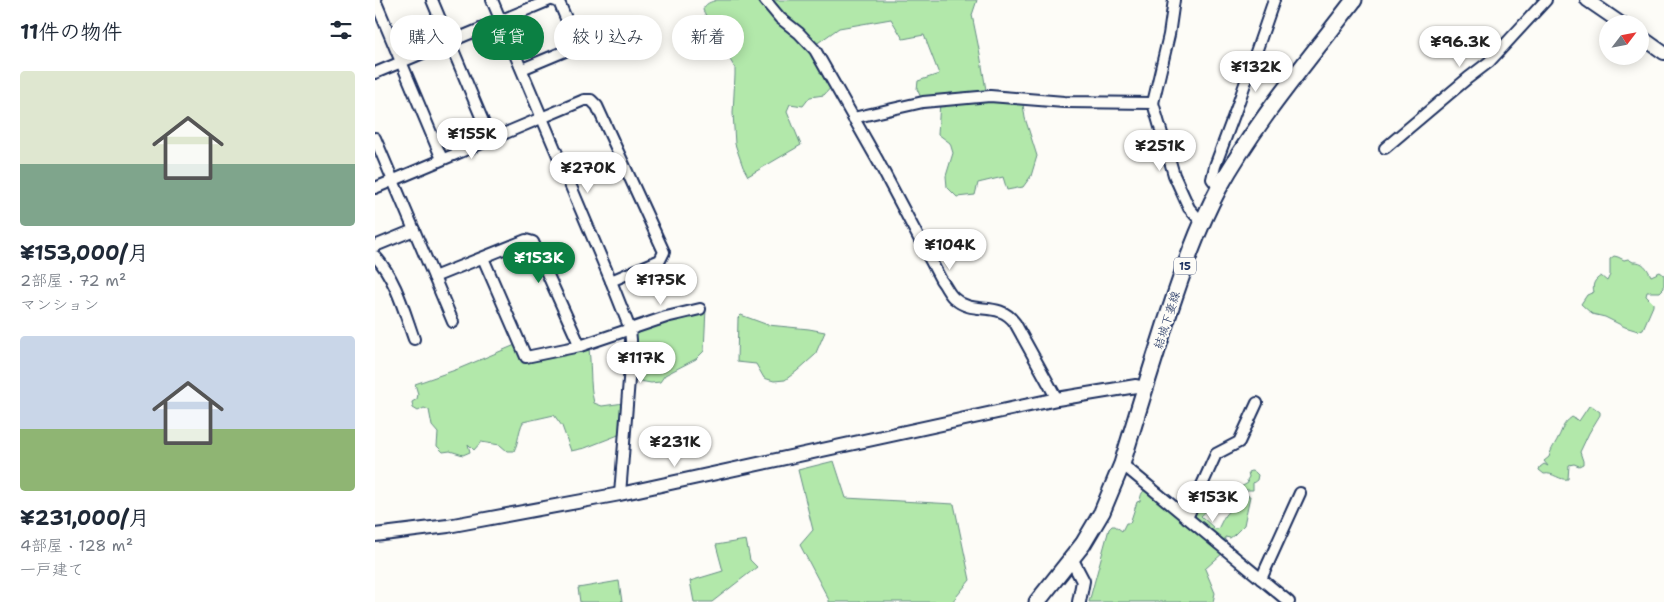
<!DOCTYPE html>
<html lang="ja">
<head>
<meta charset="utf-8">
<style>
  :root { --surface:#fff; --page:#f2f2f3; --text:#1f2937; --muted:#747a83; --accent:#0b8043 }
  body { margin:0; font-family:"Shantell Sans","Klee One",sans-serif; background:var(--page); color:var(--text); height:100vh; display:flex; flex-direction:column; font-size:19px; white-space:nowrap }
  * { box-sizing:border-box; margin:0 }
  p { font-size:16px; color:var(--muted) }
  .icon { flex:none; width:28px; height:28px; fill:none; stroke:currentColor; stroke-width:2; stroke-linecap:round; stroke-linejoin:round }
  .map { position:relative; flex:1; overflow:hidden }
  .panel { display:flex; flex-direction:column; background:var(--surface); width:375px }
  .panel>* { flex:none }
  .guide { position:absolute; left:15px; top:15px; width:475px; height:45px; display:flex; gap:10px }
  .needle { width:32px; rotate:58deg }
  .fabs { position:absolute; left:1224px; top:15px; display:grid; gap:10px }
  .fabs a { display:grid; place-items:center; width:50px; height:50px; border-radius:50%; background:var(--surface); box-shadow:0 2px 12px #0003; font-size:25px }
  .price { position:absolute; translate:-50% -42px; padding:0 11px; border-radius:18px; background:#fff; color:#222; font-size:16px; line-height:32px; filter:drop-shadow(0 1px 2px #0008) }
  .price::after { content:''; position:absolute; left:50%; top:30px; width:15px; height:11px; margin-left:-8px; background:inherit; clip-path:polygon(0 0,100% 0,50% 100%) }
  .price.current { background:var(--accent); color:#fff }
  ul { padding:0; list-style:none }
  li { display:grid; align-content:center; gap:10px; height:265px; padding:0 20px }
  li span { display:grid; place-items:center; height:155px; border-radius:5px; color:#555 }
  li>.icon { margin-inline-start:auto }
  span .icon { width:90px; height:90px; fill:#fffc; stroke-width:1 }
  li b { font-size:21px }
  h2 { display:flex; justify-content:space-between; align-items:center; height:60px; padding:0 20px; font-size:21px }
  .chip { padding:0 18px; border-radius:22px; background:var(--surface); box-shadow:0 2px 12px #0003; font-size:18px; line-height:45px }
  .chip.current { background:var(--accent); color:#fff }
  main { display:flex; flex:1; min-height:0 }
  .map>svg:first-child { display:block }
  .green { fill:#b2e8aa; stroke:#668c84 }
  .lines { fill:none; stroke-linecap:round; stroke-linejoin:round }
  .minor-casing { stroke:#1b2f5e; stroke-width:14 }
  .tertiary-casing { stroke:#1b2f5e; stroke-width:16 }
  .primary-casing { stroke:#1b2f5e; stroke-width:19 }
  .minor { stroke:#fdfcf7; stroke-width:10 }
  .tertiary { stroke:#fdfcf7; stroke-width:12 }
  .primary { stroke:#fdfcf7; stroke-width:15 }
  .labels { text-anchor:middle; stroke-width:4; stroke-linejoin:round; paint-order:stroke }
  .shield { fill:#fdfcf7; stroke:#5f6c8c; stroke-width:1 }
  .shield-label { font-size:11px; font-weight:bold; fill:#1b2f5e }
  .street-label { font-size:12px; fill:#1b2f5e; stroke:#fdfcf7 }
</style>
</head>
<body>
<main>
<section class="panel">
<h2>11件の物件<svg class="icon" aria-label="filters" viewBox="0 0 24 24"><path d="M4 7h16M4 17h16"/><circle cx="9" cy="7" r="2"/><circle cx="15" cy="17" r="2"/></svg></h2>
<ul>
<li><span style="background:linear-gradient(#dfe7d0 60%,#7fa58c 0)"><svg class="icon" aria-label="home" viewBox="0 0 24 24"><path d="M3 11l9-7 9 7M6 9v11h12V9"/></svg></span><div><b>¥153,000/月</b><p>2部屋 · 72 m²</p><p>マンション</p></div></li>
<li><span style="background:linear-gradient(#c9d6e8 60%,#8fb573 0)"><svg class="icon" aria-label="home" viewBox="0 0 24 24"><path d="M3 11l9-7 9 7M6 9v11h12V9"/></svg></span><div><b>¥231,000/月</b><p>4部屋 · 128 m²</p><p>一戸建て</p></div></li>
</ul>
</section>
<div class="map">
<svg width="1289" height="602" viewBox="0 0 1289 602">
  <rect width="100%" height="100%" fill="#fdfcf7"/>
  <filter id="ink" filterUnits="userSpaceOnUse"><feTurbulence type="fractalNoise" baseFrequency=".02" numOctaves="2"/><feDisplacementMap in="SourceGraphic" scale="10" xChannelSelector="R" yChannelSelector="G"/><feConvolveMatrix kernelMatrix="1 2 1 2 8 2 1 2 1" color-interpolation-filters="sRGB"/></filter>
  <g filter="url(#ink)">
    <g class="green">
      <path d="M342,0H602L597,15L605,54L612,96L647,98L650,118L662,156L656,176L648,187L632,190L628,177L603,183L600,195L582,197L572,187L571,176L578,153L575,143L563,134L565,101L548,102L542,89L543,81L564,74L549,35L528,39L516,19L464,28L437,47L459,84L449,95L435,97L428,106L415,104L412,111L426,145L373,176L368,167L360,144L358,113L360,75V68L345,43L328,10C330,3 336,2 342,0Z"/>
      <path d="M1239,256L1243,257L1249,260L1253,259L1258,262C1268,261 1272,268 1276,276L1285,272L1289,275V288L1285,292H1272L1271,296L1278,303V306L1268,329L1263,331L1250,327L1230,317L1217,314L1206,304L1212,295L1219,292C1217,285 1219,280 1226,276L1232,281L1235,275V259Z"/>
      <polygon points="331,308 329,351 321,359 290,375 285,382 276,383 259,380 259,328 325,309"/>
      <polygon points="366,315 393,325 434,329 450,332 440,355 422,371 410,380 399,381 389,378 381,364 362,362 363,318"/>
      <path d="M145,343L152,357L213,343C217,363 214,383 219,403L227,406L249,403L246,434L210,448L196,451L187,426L179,415L148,422C143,432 144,441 139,451H132L125,445L106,442L99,450L93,444L95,452L88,455L75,451L68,452L62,446L63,433L57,426L54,410L49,408L43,411L38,408L37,402L42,399L43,394L40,384L83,369Z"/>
      <path d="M1214,406H1217L1225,412V415L1214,433L1205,452L1208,461V464L1204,466L1199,464L1194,465L1193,479C1185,481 1178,472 1169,474L1164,470L1165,467L1169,464L1173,466L1169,461L1174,457C1177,447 1179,446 1183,438C1188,429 1187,424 1197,417L1204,421Z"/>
      <polygon points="459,461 471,498 579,504 595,580 577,602 454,602 454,600 425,545 438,530 423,470"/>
      <path d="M876,471L880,472L883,475L882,480L878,483V490H867L864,492L866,495L875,496L869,525L859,535L855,538L850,537L849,552L830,569L840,593L838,602H714L734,529L737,526H740L747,531L751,523H755L762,502L765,501C766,494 767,490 774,489L808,511L822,506L828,500C837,506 832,511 826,516L840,529H843L850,515L862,502L859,491L873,483L872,480L874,477L873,472Z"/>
      <polygon points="371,540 375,560 382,567 337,602 319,602 315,581 348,571 341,545"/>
      <polygon points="244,581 247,602 205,602 203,588"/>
    </g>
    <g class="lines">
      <g class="minor-casing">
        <g id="minor">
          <polyline points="0,0 67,159"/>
          <polyline points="57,0 115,138"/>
          <polyline points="117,0 236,281 255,329 256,340 255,367 245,494"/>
          <path d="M390,0L405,18L424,33L440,50L503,161L566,280C571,286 574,295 580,299C598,316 624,300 640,323L682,399"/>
          <polyline points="147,69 195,49 199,37 184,2 178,0"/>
          <polyline points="0,73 175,0"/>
          <polyline points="778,103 799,175 814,208 827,223"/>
          <polyline points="478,118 548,102 615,96 689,102 778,103 794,35 799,0"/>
          <polyline points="0,138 59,277 151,240 158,242 205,346"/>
          <polyline points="1010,148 1093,78 1114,62 1171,0"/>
          <polyline points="0,188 209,100 216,100 222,106 289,252 285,260 236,281"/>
          <polyline points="844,188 837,179 840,166 862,107 899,0"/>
          <polyline points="0,246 39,230"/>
          <path d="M0,256C21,279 29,311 39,339"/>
          <polyline points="108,258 151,357 205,346 291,317 325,309"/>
          <polyline points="59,277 78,322"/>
          <polyline points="747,464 914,602"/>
          <polyline points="812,518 841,454 864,442 882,403"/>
          <polyline points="886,579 925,493"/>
        </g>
      </g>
      <g class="tertiary-casing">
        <g id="tertiary">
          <polyline points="1212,0 1247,24"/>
          <polyline points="1265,36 1289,53"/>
          <polyline points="0,535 73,526 245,494 682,399 761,386 770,388"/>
          <polyline points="697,560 708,581 704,602"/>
        </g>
      </g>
      <g class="primary-casing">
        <path id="primary" d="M662,602L708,544L727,512L747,464C761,417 776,369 791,322C806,277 821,231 844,188C881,121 933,61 979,0"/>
      </g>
      <use href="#minor" class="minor"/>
      <use href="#tertiary" class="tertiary"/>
      <use href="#primary" class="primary"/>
    </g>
  </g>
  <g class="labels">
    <rect class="shield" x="799" y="257.5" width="22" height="17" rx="4"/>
    <g class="shield-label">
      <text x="810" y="270">15</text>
    </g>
    <g class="street-label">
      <text transform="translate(792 320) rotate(-72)" y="4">結城下妻線</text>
    </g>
  </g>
</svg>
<div class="fabs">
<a><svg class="needle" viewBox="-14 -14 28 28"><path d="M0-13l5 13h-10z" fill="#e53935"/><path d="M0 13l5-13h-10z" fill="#747a83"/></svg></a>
</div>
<b class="price" style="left:1085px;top:68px">¥96.3K</b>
<b class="price" style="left:881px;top:93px">¥132K</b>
<b class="price" style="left:97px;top:160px">¥155K</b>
<b class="price" style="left:785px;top:172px">¥251K</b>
<b class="price" style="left:213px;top:194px">¥270K</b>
<b class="price" style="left:575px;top:271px">¥104K</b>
<b class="price current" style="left:164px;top:284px">¥153K</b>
<b class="price" style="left:286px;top:306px">¥175K</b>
<b class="price" style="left:266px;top:384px">¥117K</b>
<b class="price" style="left:300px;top:468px">¥231K</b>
<b class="price" style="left:838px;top:523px">¥153K</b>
<div class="guide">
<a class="chip">購入</a>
<a class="chip current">賃貸</a>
<a class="chip">絞り込み</a>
<a class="chip">新着</a>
</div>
</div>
</main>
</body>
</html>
